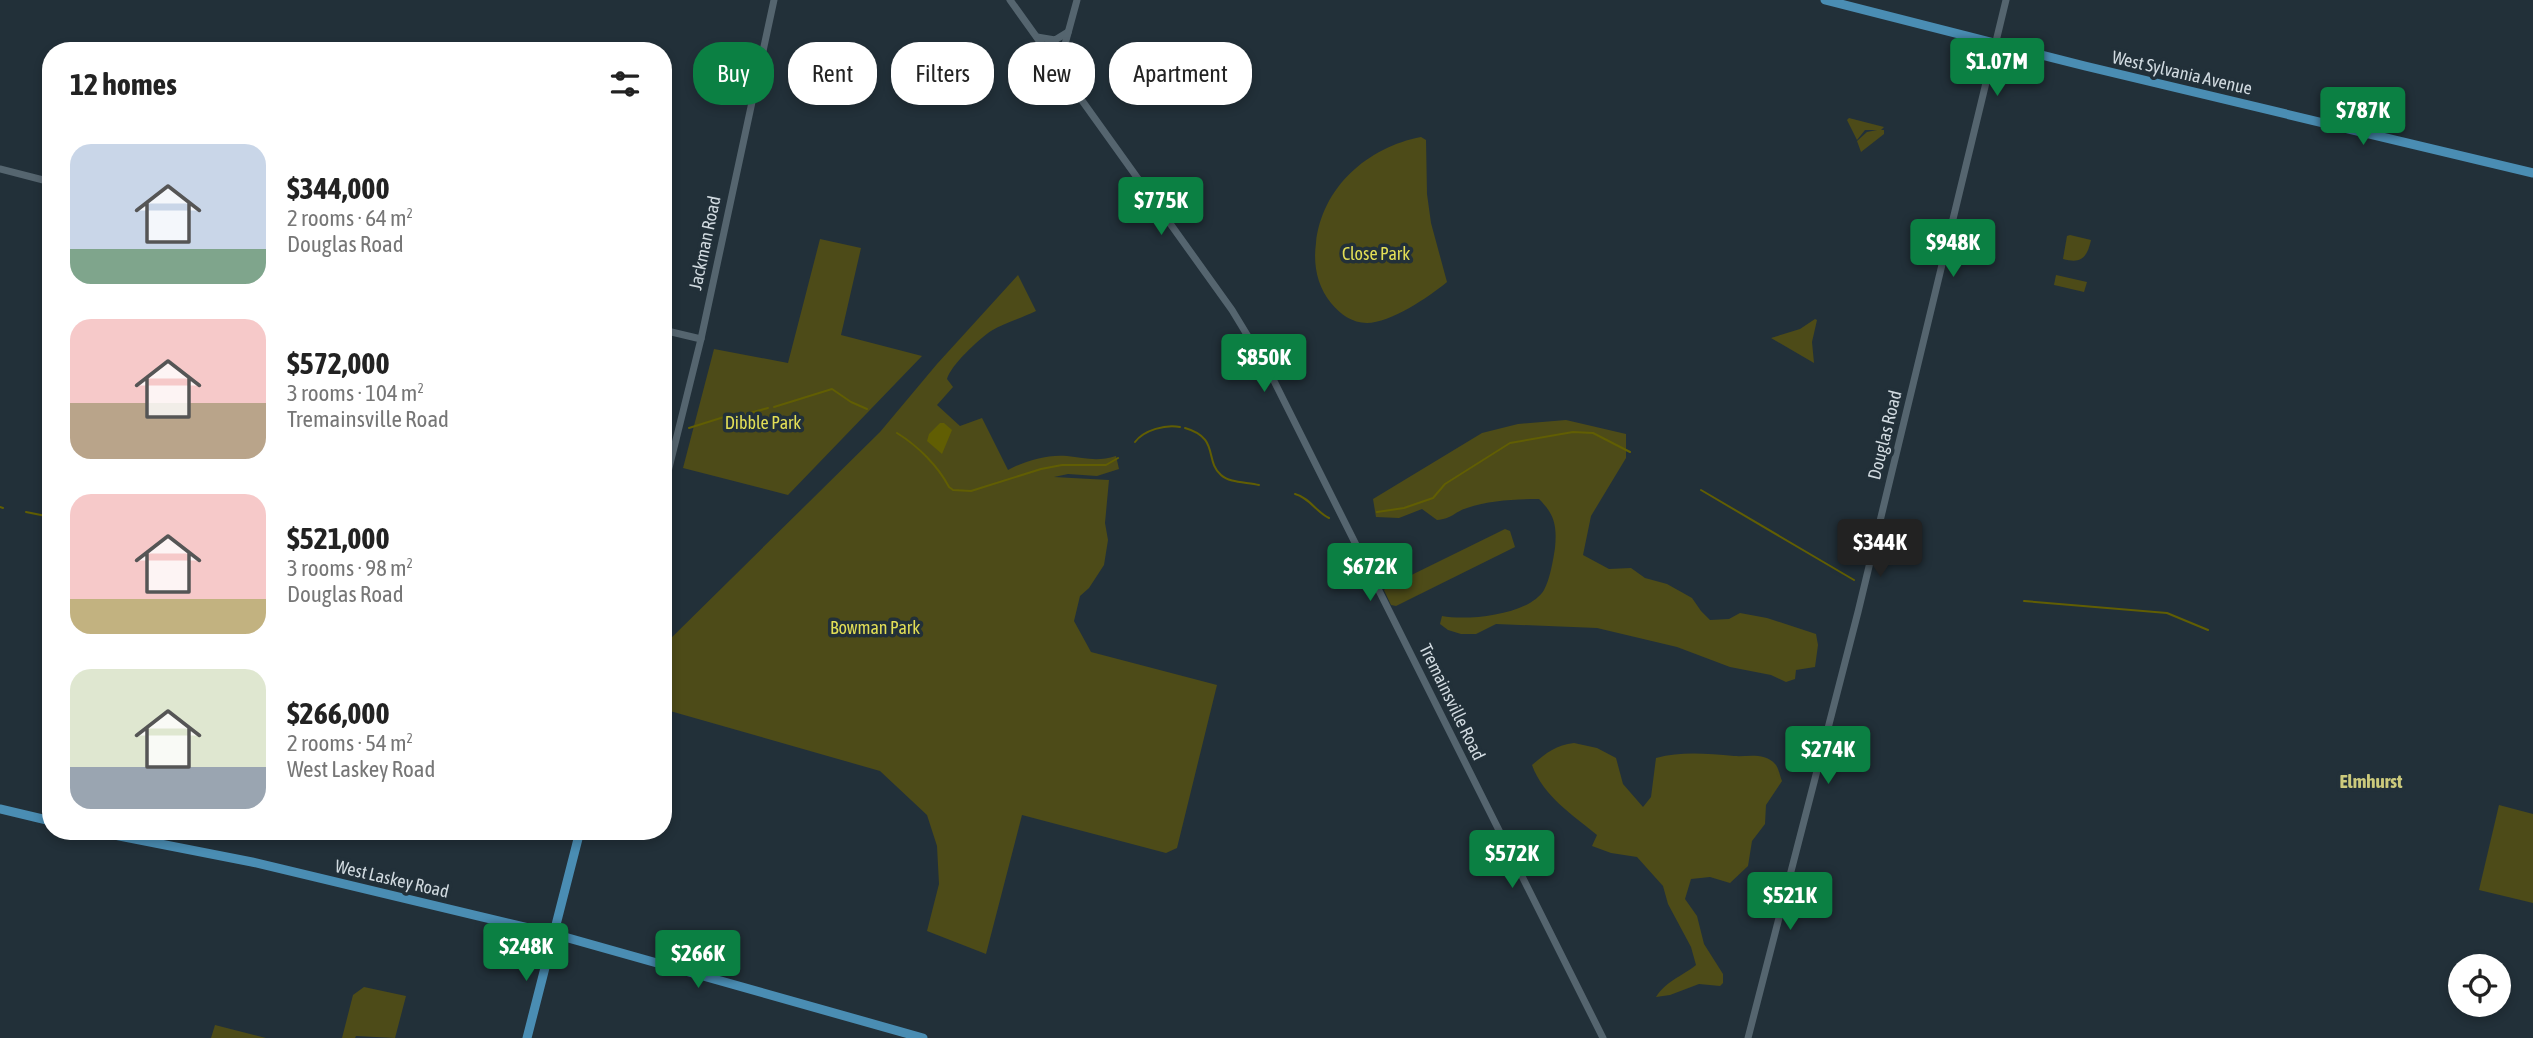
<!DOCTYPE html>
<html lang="en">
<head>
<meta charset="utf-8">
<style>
  :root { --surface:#fff; --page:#f2f2f2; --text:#222; --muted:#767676; --accent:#0b8043 }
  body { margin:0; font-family:"Asap Condensed",sans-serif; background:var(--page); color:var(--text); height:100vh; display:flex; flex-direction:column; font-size:26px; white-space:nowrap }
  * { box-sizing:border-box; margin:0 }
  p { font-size:23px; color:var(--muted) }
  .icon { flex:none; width:38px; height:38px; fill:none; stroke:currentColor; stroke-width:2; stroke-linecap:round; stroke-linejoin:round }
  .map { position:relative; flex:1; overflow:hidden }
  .panel { position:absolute; left:42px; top:42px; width:630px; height:798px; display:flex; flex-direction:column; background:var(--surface); border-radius:28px; box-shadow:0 4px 10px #0003 }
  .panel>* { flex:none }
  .hud { position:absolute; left:693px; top:42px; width:665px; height:63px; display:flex; gap:14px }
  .tools { position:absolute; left:2448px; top:954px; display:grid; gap:14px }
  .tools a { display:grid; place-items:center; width:63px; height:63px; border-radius:50%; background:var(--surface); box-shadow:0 4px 10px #0003; font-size:35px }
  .price { position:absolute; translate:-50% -60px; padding:0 16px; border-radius:7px; background:var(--accent); color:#fff; font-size:23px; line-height:46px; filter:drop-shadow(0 2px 4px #0008) }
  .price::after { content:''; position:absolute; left:50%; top:42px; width:21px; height:16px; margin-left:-10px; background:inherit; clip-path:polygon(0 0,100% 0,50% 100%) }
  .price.active { background:#222; color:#fff }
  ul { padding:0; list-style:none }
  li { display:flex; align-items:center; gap:21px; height:175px; padding:0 28px }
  li span { display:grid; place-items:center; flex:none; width:196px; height:140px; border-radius:21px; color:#555 }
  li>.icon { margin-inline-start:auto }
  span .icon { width:84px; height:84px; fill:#fffc; stroke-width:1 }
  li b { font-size:30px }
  h2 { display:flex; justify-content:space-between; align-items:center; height:84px; padding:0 28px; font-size:30px }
  .pill { padding:0 24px; border-radius:28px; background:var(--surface); box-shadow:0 4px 10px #0003; font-size:24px; line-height:63px }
  .pill.active { background:var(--accent); color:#fff }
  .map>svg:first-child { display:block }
  .green { fill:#4d4b18 }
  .water { fill:#615e03 }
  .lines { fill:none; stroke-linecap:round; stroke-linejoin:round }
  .stream { stroke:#615e03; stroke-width:2 }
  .minor { stroke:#55656f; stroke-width:7 }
  .major { stroke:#4a8db3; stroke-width:9 }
  .labels { text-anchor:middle; stroke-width:7; stroke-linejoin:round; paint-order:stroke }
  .street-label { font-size:18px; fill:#d1dae0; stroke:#223039 }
  .park-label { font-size:18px; fill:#e2de56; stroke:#223039 }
  .neighbourhood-label { font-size:19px; font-weight:bold; fill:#ccca7c; stroke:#223039 }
</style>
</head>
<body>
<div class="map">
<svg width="2533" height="1038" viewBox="0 0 2533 1038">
  <rect width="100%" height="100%" fill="#223039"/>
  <g class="green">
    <polygon points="1849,118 1884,127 1881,130 1884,130 1884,134 1861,152 1857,141 1867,132 1877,130 1865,130 1857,140 1847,120"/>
    <path d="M1421,137L1426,140L1427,194L1431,223L1447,282C1429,297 1390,323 1367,323C1352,323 1340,314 1331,303C1317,286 1313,264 1316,243C1322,187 1368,147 1421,137Z"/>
    <path d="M2070,235L2091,240C2087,258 2081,264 2063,259L2067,236Z"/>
    <polygon points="820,239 861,248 841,335 922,356 788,495 683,468 714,349 788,363"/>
    <path d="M1018,275L1036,311C1022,318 1004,323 991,331C978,340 951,365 947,379L953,387L937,405L960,426L982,418L1008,470C1024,461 1048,454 1067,456C1085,458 1097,462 1116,456L1119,469L1097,476L1068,474L1054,477L1109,480L1105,523L1108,540L1104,565L1089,588L1080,596L1074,621L1091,652L1217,685L1177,848L1166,853L1022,815L986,954L927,931L939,884L937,846L927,815L880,771L663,709V646L880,432L937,364Z"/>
    <polygon points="2056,275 2087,282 2084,292 2054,285"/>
    <polygon points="1815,319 1817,320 1812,342 1814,363 1771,338 1800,329"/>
    <path d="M1566,420L1626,434V458L1591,516L1583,555L1609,569L1631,568L1645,578L1667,584L1692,598L1701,611L1710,620L1729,619L1740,613L1767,618L1816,634L1818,645L1815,667L1796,670L1795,679L1786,682L1771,675L1730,667L1677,647L1597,628L1496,624L1476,634H1461L1448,630L1440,624L1442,616C1468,621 1529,615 1544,590C1550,579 1553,561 1555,548C1557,526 1555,515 1539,499C1515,499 1490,500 1467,508C1454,512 1452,519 1437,520L1422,509L1399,518L1376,517L1373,499L1482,433L1518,424Z"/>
    <polygon points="1505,529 1510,531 1515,547 1396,606 1391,605 1384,590 1387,587"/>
    <path d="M1574,743L1597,748L1616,758L1623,784L1643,807L1651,797L1656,758C1683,751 1707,754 1734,756C1749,757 1765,752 1776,765C1779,769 1780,777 1782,781L1766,805L1765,824L1752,841L1748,866L1730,883L1710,877L1691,879L1685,899L1697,916L1704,944L1723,974V983L1720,986L1699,984L1670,995L1656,997C1666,981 1681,977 1696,965L1691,947L1668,904L1663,886L1637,857L1611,853L1592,846L1597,835C1573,815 1543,796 1532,765C1546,753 1556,745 1574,743Z"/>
    <polygon points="2499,805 2533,814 2533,903 2479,890"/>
    <polygon points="364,987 406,996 395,1038 356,1036 355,1038 342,1038 353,995"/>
    <polygon points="215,1025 266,1038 211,1038"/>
  </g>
  <polygon class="water" points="940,423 944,423 952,430 942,454 927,441 929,434"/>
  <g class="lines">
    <g class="stream">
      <polyline points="774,407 832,389 851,402 867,409"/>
      <polyline points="689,428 724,417 739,416 768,408"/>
      <path d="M1185,428C1220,438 1204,460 1221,475C1229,483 1248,482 1259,485"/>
      <path d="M897,433C918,446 938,466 949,487L953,490L971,491L1041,469L1062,465H1106L1118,458"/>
      <path d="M1135,442C1144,430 1166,424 1180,427"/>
      <polyline points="1701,490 1854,580"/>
      <path d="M1295,494C1310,498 1316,512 1329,518"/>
      <polyline points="0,507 3,508"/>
      <polyline points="26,512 51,517"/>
      <polyline points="1377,512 1404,508 1433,498 1445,484 1510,443 1573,432 1593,433 1630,452"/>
      <polyline points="2024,601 2167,613 2208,630"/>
    </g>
    <g class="minor">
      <polyline points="1010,0 1232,310 1269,371 1603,1038"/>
      <polyline points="1037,37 1055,40 1068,32"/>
      <polyline points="1055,64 1065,44 1077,0"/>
      <polyline points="0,169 51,182"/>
      <polyline points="663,330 701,339"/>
      <polyline points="663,492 701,339 774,0"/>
      <polyline points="1748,1038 1858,612 2006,0"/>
    </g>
    <g class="major">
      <polyline points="1825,0 2085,66 2533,173"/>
      <polyline points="0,809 51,821"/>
      <polyline points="94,831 252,862 554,934 923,1038"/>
      <polyline points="527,1038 580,831"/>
    </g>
  </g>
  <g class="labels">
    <g class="street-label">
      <text transform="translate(2182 73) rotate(13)" y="6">West Sylvania Avenue</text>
      <text transform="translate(705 243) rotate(-78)" y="6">Jackman Road</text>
      <text transform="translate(1885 435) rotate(-76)" y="6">Douglas Road</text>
      <text transform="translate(1452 702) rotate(64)" y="6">Tremainsville Road</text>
      <text transform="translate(392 879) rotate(13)" y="6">West Laskey Road</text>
    </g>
    <g class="park-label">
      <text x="1376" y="260">Close Park</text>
      <text x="763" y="429">Dibble Park</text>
      <text x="875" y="634">Bowman Park</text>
    </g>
    <g class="neighbourhood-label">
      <text x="2371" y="788">Elmhurst</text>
    </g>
  </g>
</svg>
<div class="tools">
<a><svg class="icon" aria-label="locate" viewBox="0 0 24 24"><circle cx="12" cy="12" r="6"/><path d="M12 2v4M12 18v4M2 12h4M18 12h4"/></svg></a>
</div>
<b class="price" style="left:1997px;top:98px">$1.07M</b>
<b class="price" style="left:2363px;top:147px">$787K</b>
<b class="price" style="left:1161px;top:237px">$775K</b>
<b class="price" style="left:1953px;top:279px">$948K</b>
<b class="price" style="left:1264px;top:394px">$850K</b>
<b class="price active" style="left:1880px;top:579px">$344K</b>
<b class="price" style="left:1370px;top:603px">$672K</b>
<b class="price" style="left:1828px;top:786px">$274K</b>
<b class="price" style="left:1512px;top:890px">$572K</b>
<b class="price" style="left:1790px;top:932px">$521K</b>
<b class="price" style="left:526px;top:983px">$248K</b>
<b class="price" style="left:698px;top:990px">$266K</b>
<div class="hud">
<a class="pill active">Buy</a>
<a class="pill">Rent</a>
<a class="pill">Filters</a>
<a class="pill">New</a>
<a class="pill">Apartment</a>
</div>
<section class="panel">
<h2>12 homes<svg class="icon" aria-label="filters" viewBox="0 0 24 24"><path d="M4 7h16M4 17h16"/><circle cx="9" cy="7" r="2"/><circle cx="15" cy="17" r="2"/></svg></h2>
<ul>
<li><span style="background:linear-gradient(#c9d6e8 75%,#7fa58c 0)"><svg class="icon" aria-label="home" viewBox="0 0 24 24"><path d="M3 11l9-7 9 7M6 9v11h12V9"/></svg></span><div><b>$344,000</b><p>2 rooms · 64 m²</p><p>Douglas Road</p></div></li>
<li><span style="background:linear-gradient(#f6c9c9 60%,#b9a48a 0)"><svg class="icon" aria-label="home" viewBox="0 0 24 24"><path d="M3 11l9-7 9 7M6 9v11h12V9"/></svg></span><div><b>$572,000</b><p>3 rooms · 104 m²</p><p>Tremainsville Road</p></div></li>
<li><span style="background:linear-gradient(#f6c9c9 75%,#c2b280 0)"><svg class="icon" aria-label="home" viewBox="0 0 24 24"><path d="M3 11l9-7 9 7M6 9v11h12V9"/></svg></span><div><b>$521,000</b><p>3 rooms · 98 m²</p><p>Douglas Road</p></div></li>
<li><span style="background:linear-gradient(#dfe7d0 70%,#9aa5b1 0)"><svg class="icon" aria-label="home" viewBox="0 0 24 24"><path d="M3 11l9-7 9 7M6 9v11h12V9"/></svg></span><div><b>$266,000</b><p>2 rooms · 54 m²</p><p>West Laskey Road</p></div></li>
</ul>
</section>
</div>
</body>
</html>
